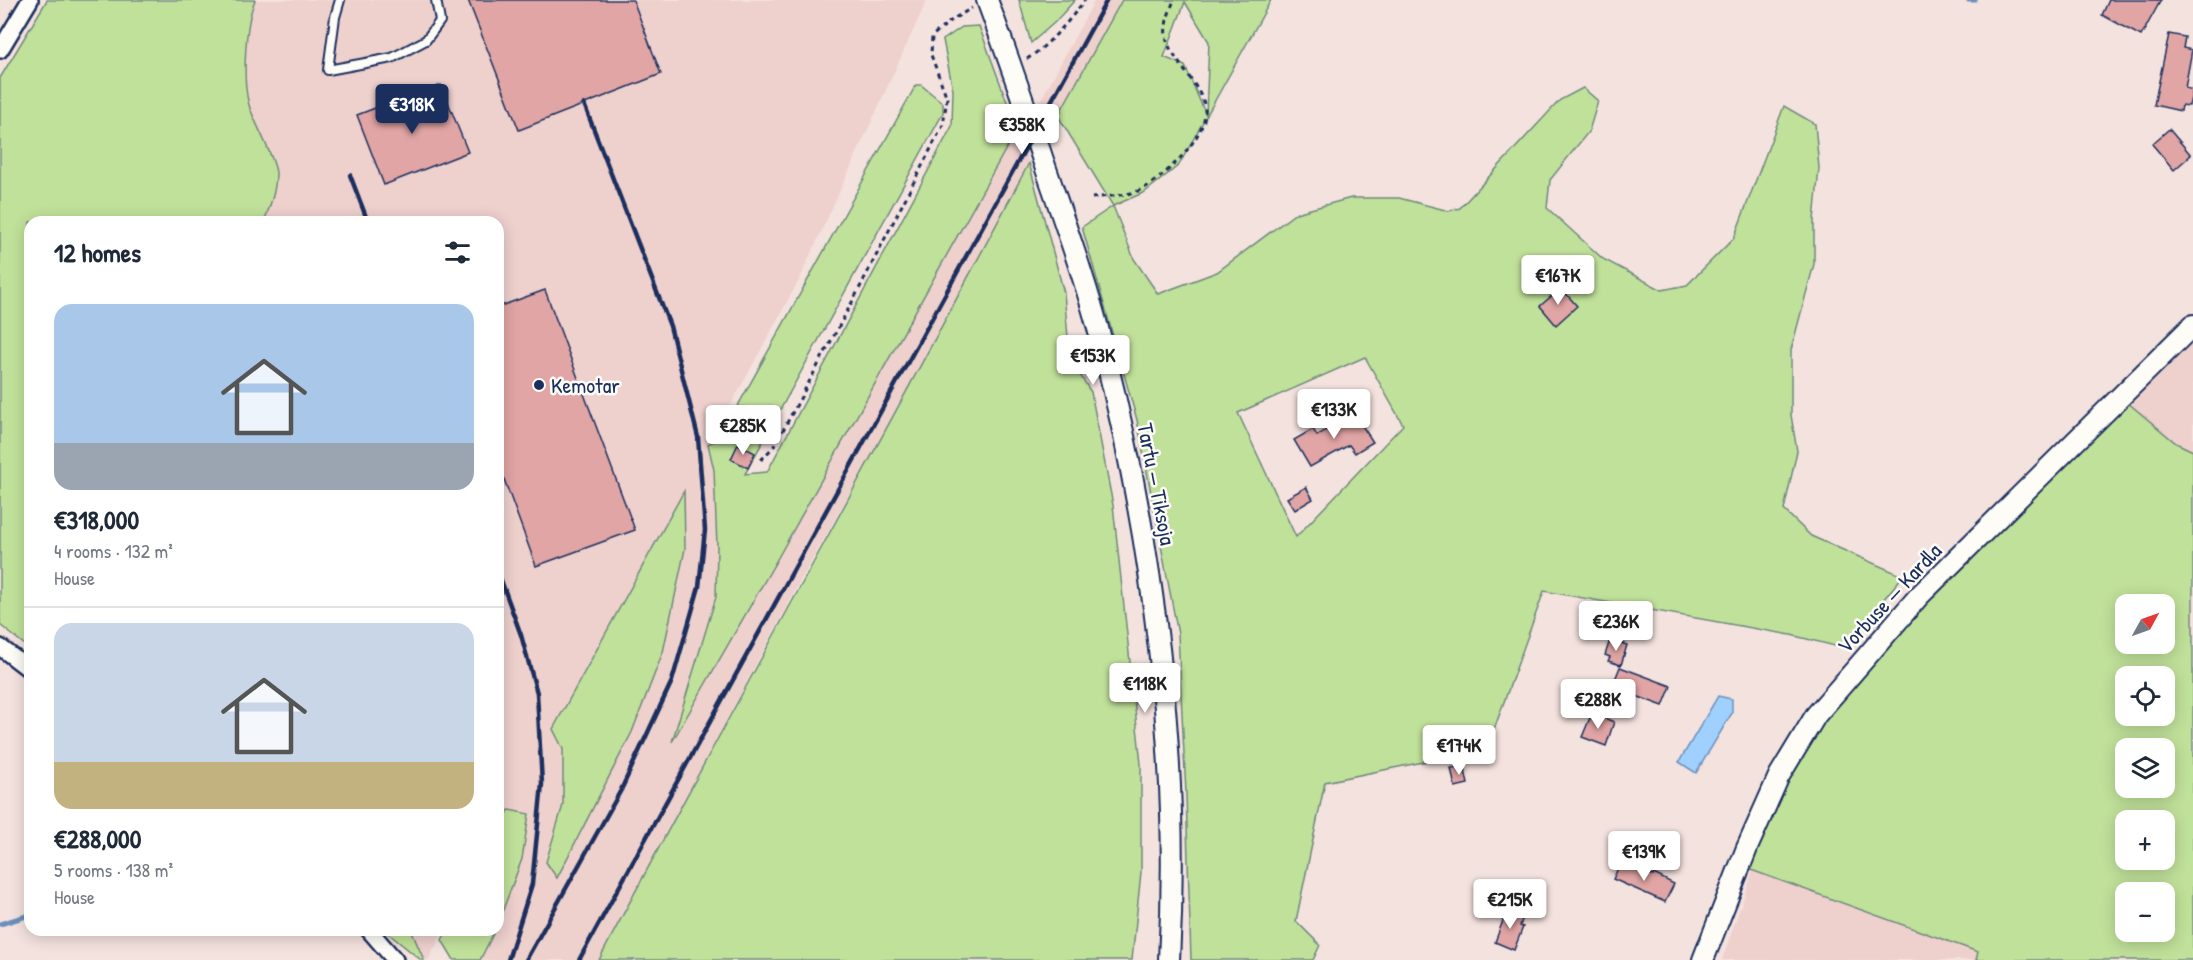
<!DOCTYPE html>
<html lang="en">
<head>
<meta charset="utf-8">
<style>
  :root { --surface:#fff; --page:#f2f2f3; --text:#1f2937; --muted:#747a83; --line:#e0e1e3; --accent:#1b2f5e }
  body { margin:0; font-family:"Patrick Hand",sans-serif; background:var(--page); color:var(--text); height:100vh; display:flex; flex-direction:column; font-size:22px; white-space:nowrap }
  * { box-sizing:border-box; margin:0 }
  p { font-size:20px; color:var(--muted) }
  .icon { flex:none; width:33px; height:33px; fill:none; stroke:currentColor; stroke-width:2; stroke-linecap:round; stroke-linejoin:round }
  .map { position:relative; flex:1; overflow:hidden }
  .details { position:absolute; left:24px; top:216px; width:480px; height:720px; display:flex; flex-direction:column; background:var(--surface); border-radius:18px; box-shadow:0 3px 15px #0003 }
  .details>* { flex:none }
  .needle { width:39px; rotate:50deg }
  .fabs { position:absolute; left:2115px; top:594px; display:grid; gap:12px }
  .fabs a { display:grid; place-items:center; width:60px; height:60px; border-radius:12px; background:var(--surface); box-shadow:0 3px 15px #0003; font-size:30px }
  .price { position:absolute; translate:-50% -51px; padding:0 14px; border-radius:6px; background:#fff; color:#222; font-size:20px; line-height:39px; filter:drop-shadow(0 2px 3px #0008) }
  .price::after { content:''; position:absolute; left:50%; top:36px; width:18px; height:14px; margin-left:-9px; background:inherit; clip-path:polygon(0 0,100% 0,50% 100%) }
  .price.active { background:var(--accent); color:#fff }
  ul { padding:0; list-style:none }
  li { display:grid; align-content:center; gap:12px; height:318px; padding:0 30px }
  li+li { border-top:2px solid var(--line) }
  li span { display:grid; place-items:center; height:186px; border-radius:18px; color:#555 }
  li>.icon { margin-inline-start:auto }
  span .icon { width:108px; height:108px; fill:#fffc; stroke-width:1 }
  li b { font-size:26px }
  h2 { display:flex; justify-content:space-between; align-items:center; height:72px; padding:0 30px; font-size:26px }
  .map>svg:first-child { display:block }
  .built { fill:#eed0cd; fill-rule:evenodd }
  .green { fill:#c0e19a; stroke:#6e887c; stroke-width:1.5; fill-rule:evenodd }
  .water { fill:#a0d0fd; stroke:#6b90bd; stroke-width:1.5 }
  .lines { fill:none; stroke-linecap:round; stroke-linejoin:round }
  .stream { stroke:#6b90bd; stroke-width:5 }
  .building { fill:#e0a5a4; stroke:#1b2f5e; stroke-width:1.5 }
  .lane-casing { stroke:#1b2f5e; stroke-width:12 }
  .street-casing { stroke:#1b2f5e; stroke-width:20 }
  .secondary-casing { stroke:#1b2f5e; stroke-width:24 }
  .path { stroke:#1b2f5e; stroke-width:3; stroke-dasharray:4.5 4.5; stroke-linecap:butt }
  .lane { stroke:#fdfcf7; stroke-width:8 }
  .street { stroke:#fdfcf7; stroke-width:15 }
  .secondary { stroke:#fdfcf7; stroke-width:20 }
  .rail { stroke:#1b2f5e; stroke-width:4.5 }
  .poi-dot { fill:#1b2f5e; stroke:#fdfcf7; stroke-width:2 }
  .labels { text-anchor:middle; stroke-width:5; stroke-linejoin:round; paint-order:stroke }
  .poi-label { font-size:22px; fill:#1b2f5e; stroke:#fdfcf7; text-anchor:start }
  .street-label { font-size:22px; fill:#1b2f5e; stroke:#fdfcf7 }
</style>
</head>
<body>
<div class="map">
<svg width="2193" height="960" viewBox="0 0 2193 960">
  <rect width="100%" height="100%" fill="#f4e2de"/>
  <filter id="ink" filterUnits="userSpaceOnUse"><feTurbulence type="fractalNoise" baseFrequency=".0167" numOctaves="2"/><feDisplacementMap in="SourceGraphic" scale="12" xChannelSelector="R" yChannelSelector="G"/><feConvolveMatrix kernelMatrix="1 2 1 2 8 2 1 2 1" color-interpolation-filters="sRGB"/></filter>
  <g filter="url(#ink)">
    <g class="built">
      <path d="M255,0H927L800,278L709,445L714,470L717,546L716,597L673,738L1017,129L1029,163L920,368L801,580L599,960H480L495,930H498L509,810L498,829V222H264L273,200L248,103L245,56L251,8ZM683,493L632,732L557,877L546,862L563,805V749L553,729Z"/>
      <polygon points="1095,0 1122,0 1049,133 1037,107"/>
      <polygon points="2193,325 2193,451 2176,443 2121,397"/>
      <polygon points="1753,871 1979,952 1976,960 1722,960"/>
      <polygon points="411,930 444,930 428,960 424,960"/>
    </g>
    <g class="green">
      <path d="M47,0H255C245,24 242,80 249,105C254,122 275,158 276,173C276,191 270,206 264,222H30V649L0,625V78Z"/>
      <polygon points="1019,0 1075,0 1054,23 1031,43"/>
      <path d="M1122,0H1271L1179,165L1145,192L1113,206L1134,259L1158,294L1217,272L1296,213L1351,198H1399L1449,211L1460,208L1560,100L1583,88L1598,101L1589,131L1550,180L1547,208L1603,259L1662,290L1687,285L1734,238L1784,106L1815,124L1819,168L1814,221V264L1791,350V415L1797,451L1784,510L1811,536L1903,576L1843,648L1791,635L1544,591L1487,749L1325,782L1296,921L1320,945L1313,960H1191L1186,793L1178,634L1137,420L1082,227L1113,206L1058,116ZM1185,2L1209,42L1206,115L1185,66L1164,57ZM1365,357L1403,425L1296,537L1238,413Z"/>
      <polygon points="979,26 1017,129 775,563 672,742 716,597 717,546 714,470 708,444 720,438 916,85 921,85 943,103 943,113 745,474 767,472 952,126 953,90 943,40 962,27"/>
      <path d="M1029,163L1064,293L1070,359L1091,392L1113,505L1141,764V872L1132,960H599C740,693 888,430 1029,163Z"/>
      <path d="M2121,397L2176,443L2193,451V960H1976L1978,952L1740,866L1816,715ZM2126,604H2164V644H2126ZM2126,676H2164V716H2126ZM2126,748H2164V788H2126ZM2126,820H2164V860H2126ZM2126,892H2164V932H2126Z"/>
      <polygon points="684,491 685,549 663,652 632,732 557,878 546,862 563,805 563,749 553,729"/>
      <polygon points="509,810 529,814 522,859 498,923 498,829"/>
      <polygon points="384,930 411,930 424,960 421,960"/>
      <polygon points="447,930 495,930 480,960 454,960 442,940"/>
    </g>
    <polygon class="water" points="1718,696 1732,699 1732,713 1696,773 1679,762"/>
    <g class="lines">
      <g class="stream">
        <polyline points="1968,0 1975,0"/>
        <polyline points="0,924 30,915"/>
      </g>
    </g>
    <g class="building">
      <polygon points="468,0 633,0 661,74 519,130"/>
      <polygon points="2109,0 2161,0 2141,36 2102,15"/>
      <polygon points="2169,34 2185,37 2183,48 2192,50 2185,88 2193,90 2189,106 2182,105 2181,111 2154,105"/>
      <polygon points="441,85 468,152 384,185 357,115 391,102 393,105"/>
      <polygon points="2169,129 2191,155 2174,170 2152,144"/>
      <polygon points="1561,288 1577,306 1556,325 1540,306"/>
      <polygon points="545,290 635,530 536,566 498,463 498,307"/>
      <polygon points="1353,412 1373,442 1355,453 1349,445 1310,467 1294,440 1313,429 1317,436"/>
      <polygon points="738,444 755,453 748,468 731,459"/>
      <polygon points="1306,487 1313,499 1295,510 1287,498"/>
      <polygon points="1610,640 1627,645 1621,665 1608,661 1610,657 1605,655"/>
      <polygon points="1620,667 1671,686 1663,706 1612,687"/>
      <polygon points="1592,713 1614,722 1606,746 1582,737"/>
      <polygon points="1464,766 1468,784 1455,787 1451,768"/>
      <polygon points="1621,862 1653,876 1654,874 1674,884 1665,902 1613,879"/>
      <polygon points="1507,910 1523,917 1520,926 1523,927 1514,950 1495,942"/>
    </g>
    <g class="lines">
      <g class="lane-casing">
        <polyline id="lane" points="340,0 335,17 328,70 392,58 426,40 440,21 436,0"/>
      </g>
      <g class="street-casing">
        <g id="street">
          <polyline points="0,50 30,0"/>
          <polyline points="0,647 30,670"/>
          <polyline points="369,930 395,960"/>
        </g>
      </g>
      <g class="secondary-casing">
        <g id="secondary">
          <path d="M987,0C1007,54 1026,109 1044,163C1065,224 1087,285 1103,347C1153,542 1181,758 1169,960"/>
          <polyline points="1703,960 1747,848 1779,776 1816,715 1919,596 2193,325"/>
        </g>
      </g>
      <g class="path">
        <path d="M1027,59C1050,44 1068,22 1085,0"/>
        <path d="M1092,198C1107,196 1124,196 1138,191C1162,181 1208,136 1205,109C1203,86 1168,57 1166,36C1164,24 1170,11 1174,0"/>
        <polyline points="761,460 775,445 857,293 943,125 947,98 931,55 932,36 953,19 972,8"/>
      </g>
      <use href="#lane" class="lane"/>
      <use href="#street" class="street"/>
      <use href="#secondary" class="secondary"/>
      <g class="rail">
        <polyline points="350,175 368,222"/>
        <polyline points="498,572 521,635 537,693 542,784 532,884 508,960"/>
        <polyline points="526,960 621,790 672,681 699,587 705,530 698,437 670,326 584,104"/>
        <polyline points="579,960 1107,0"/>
      </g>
    </g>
  </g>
  <circle class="poi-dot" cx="539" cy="385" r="6"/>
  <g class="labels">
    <g class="poi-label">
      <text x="551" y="393">Kemotar</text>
    </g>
    <g class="street-label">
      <text transform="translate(1157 484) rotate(79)" y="8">Tartu — Tiksoja</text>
      <text transform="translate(1889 598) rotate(-47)" y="8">Vorbuse — Kardla</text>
    </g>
  </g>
</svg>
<div class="fabs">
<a><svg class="needle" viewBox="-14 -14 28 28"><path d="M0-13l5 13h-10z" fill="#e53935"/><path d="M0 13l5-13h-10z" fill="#747a83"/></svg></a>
<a><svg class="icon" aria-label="locate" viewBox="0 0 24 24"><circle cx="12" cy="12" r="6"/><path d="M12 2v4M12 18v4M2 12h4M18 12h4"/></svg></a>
<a><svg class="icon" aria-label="layers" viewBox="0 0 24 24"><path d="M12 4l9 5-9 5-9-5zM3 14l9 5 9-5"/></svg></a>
<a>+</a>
<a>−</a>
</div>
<b class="price active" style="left:412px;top:135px">€318K</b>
<b class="price" style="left:1022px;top:155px">€358K</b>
<b class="price" style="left:1558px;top:306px">€167K</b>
<b class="price" style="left:1093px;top:386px">€153K</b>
<b class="price" style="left:1334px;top:440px">€133K</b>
<b class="price" style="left:743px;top:456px">€285K</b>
<b class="price" style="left:1616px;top:652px">€236K</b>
<b class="price" style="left:1145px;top:714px">€118K</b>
<b class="price" style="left:1598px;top:730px">€288K</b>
<b class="price" style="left:1459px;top:776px">€174K</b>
<b class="price" style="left:1644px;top:882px">€139K</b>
<b class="price" style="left:1510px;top:930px">€215K</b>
<section class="details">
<h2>12 homes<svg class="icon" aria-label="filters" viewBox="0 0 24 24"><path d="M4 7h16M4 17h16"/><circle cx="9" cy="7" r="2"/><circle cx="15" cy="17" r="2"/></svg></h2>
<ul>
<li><span style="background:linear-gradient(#a9c7e8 75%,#9aa5b1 0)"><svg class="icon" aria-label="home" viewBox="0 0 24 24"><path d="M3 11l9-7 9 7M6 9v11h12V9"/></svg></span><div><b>€318,000</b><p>4 rooms · 132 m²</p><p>House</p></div></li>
<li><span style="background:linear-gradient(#c9d6e8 75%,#c2b280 0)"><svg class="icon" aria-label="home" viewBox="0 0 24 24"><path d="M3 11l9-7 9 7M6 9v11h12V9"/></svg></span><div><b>€288,000</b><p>5 rooms · 138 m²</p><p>House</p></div></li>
</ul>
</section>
</div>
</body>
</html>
